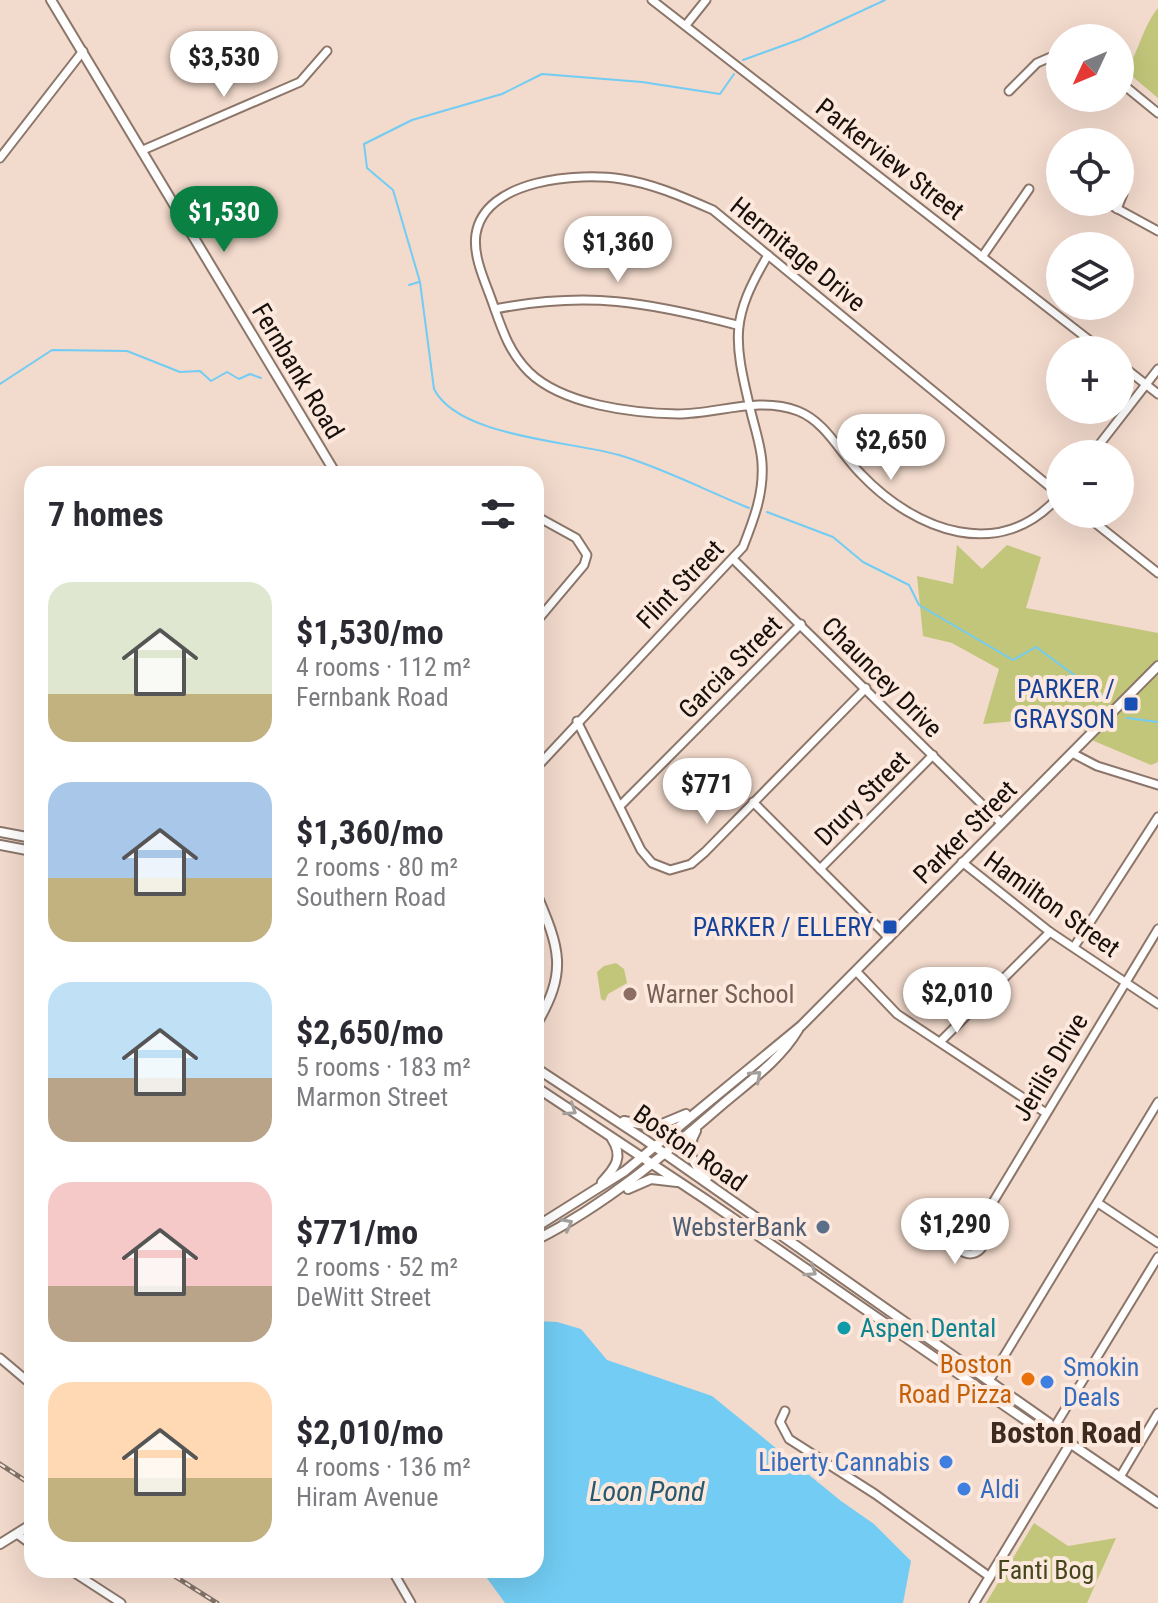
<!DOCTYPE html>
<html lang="en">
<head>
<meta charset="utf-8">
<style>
  :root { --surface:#fff; --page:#f2f2f3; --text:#2b2b33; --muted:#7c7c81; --accent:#0b8043 }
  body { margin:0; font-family:"Roboto Condensed",sans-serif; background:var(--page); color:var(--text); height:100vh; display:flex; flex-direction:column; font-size:30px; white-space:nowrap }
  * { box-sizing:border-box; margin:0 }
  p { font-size:26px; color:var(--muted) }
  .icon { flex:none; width:44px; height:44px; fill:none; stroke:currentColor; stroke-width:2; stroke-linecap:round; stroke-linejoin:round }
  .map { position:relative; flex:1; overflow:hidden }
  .panel { position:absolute; left:24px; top:466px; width:520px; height:1112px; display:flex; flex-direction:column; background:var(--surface); border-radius:24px; box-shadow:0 8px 32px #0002 }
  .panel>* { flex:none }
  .needle { width:52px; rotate:226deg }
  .fabs { position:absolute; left:1046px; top:24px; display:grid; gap:16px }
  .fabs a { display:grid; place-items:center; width:88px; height:88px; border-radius:50%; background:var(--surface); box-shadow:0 8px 32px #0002; font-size:40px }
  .price { position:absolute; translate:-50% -68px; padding:0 18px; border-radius:28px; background:#fff; color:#222; font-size:26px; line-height:52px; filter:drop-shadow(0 2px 4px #0008) }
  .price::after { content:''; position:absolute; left:50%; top:48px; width:24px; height:18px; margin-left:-12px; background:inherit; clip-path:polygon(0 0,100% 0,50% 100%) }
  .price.active { background:var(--accent); color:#fff }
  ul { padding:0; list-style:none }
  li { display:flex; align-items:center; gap:24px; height:200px; padding:0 24px }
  li span { display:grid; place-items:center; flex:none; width:224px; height:160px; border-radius:24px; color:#555 }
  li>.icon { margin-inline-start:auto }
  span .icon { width:96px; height:96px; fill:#fffc; stroke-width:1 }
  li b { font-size:34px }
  h2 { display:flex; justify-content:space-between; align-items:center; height:96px; padding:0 24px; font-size:34px }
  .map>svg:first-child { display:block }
  .green { fill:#c1c67a }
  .water { fill:#72ccf3 }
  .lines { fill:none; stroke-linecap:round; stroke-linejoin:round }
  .stream { stroke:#72ccf3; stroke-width:2 }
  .minor-casing { stroke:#8c766a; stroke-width:11 }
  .major-casing { stroke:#8c766a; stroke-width:12 }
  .minor { stroke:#fff; stroke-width:7 }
  .major { stroke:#fff; stroke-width:8 }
  .rail-casing { stroke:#83746a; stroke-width:5 }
  .rail { stroke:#fce8dd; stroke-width:2; stroke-dasharray:6; stroke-linecap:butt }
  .oneway { stroke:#a39f9d }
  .transit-dot { fill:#1a4fb4; stroke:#fce8dd; stroke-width:3 }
  .education-dot { fill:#8d6e63; stroke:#fce8dd; stroke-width:3 }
  .service-dot { fill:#5c6f8a; stroke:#fce8dd; stroke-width:3 }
  .culture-dot { fill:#0f9aa8; stroke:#fce8dd; stroke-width:3 }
  .food-dot { fill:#e8710a; stroke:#fce8dd; stroke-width:3 }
  .shop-dot { fill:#3f7fe0; stroke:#fce8dd; stroke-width:3 }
  .labels { text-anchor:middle; stroke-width:8; stroke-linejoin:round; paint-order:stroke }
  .street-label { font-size:26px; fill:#18100b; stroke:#fce8dd }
  .transit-label { font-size:26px; fill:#164399; stroke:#fce8dd; text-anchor:end }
  .education-label { font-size:26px; fill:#785e54; stroke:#fce8dd; text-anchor:start }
  .service-label { font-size:26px; fill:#4e5e75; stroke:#fce8dd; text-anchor:end }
  .culture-label { font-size:26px; fill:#0d838f; stroke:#fce8dd; text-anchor:start }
  .food-label { font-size:26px; fill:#c56008; stroke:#fce8dd; text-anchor:end }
  .shop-label { font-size:26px; fill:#366cbe; stroke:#fce8dd; text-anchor:start }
  .park-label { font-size:26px; fill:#44461b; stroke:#fce8dd }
  .water-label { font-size:28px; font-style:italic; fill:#27596e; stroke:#fce8dd }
  .quarter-label { font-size:30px; font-weight:bold; fill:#3d2b20; stroke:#fce8dd }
</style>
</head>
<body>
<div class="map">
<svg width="1158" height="1603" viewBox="0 0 1158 1603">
  <rect width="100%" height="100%" fill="#f2dacc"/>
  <g class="green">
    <path d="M1158,8V98L1126,71C1139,51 1143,26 1158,8Z"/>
    <polygon points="957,545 982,569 1007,545 1041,557 1026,608 1158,633 1158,762 1151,765 1094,741 1070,716 983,724 999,669 952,643 923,636 917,576 953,584"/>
    <polygon points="616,963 624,969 627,983 608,994 605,1001 601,999 597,972 604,966"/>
    <polygon points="1034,1523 1068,1546 1116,1538 1087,1603 986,1603"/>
  </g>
  <polygon class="water" points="536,1321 557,1322 581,1329 607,1360 712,1396 841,1501 874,1524 911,1561 903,1603 505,1603 481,1570 536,1570"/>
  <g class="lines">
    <g class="stream">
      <polyline points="743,60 801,39 885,0"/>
      <path d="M734,74L720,94L642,82L542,74L502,94L412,120L364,144L367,168L393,190L420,282L434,389C458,437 570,441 619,455C663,468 707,491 749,508"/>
      <polyline points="409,285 419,282"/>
      <polyline points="0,384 52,350 127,351 180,372 200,371 211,381 227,372 239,379 250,374 261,378"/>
      <polyline points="767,512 833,537 863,562 909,585 919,605 1013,660 1036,647 1107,699"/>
      <polyline points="1127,718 1158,722"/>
    </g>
    <g class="minor-casing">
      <g id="minor">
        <polyline points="652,0 1102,350"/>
        <polyline points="686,25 706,0"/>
        <polyline points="1120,82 1158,113"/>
        <polyline points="1009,91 1037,63 1060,53"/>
        <polyline points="143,150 300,82 327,51"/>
        <polyline points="0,158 83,51"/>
        <polyline points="1105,202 1158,231"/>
        <polyline points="1117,209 1123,194 1120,186"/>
        <polyline points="982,257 1029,189"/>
        <path d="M495,309C588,291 647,302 737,325"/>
        <polyline points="1120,364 1158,394"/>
        <polyline points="1092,454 1158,369"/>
        <path d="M1060,495C1001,564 915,531 861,474C840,453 826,422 798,411C759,396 717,414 678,414C632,413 563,405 529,372C506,349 500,322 489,293C482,275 473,253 476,234C485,179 579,172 622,179C654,184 683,197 713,210L1060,495"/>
        <polyline points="1084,514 1158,573"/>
        <polyline points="536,516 576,538 587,555 584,565 536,622"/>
        <polyline points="734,560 1001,823"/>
        <polyline points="577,721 641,850 652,863 670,870 691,864 705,852 866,688"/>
        <polyline points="1072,753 1097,766 1158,785"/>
        <path d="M536,768L743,547C754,519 764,493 762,463C761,445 754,426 750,408C733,337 731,318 768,255"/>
        <polyline points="753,802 889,938"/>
        <polyline points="620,806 801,624"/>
        <polyline points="962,862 1050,932 1158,1004"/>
        <polyline points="820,869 933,755"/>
        <polyline points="1074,947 1158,817"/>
        <polyline points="856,971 897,1014 1046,1113"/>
        <polyline points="940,1042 1050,932"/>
        <polyline points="1098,1203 1158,1243"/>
        <circle cx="970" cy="1240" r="14"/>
        <polyline points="978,1227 1158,929"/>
        <polyline points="0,1358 32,1385"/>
        <polyline points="989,1381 1158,1102"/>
        <polyline points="785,1411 780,1422 789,1439 875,1494 990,1577"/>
        <polyline points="1052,1431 1158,1257"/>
        <polyline points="1120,1477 1158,1413"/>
        <polyline points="17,1534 32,1545"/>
        <polyline points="70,1570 121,1603"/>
        <polyline points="392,1570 411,1603"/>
      </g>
    </g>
    <g class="major-casing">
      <g id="major">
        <polyline points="51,0 336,474"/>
        <polyline points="0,832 32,838"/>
        <polyline points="0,845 32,851"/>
        <path d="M536,893C560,949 568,971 536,1025"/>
        <polyline points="536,1068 644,1139 1039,1416 1049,1423 1052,1431"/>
        <polyline points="536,1087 705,1199 1040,1430 1052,1431 1158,1503"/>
        <polyline points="624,1121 655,1127 686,1114"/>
        <path d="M696,1131C685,1150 692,1164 707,1178"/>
        <path d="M602,1182C615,1168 624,1157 612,1139"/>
        <polyline points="628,1189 651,1179 677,1182"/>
        <polyline points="536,1227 625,1171 801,1026 1158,666"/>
        <path d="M536,1240C607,1204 664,1155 724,1103C750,1081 780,1060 798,1030"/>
        <polyline points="0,1544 32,1524"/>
        <polyline points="974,1603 1070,1444"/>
      </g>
    </g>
    <use href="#minor" class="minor"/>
    <use href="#major" class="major"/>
    <g class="rail-casing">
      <g id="rail">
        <polyline points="0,1464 32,1485"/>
        <polyline points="165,1570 217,1603"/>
      </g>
    </g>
    <use href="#rail" class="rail"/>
  </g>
  <defs><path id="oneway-chevron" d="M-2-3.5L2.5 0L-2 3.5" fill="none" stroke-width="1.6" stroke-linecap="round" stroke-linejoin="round" transform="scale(2)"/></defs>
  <g class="oneway">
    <use href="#oneway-chevron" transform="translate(756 1076) rotate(-41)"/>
    <use href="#oneway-chevron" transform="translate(571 1110) rotate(33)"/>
    <use href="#oneway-chevron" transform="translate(567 1224) rotate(-28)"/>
    <use href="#oneway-chevron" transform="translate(811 1271) rotate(34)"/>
  </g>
  <g class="transit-dot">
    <rect x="1123" y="696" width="16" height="16" rx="4"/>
    <rect x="882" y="919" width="16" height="16" rx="4"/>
  </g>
  <circle class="education-dot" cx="630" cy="994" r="8"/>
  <circle class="service-dot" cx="823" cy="1227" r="8"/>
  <circle class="culture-dot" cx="844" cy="1328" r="8"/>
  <circle class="food-dot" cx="1028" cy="1379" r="8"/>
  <g class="shop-dot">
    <circle cx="1047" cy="1382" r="8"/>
    <circle cx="946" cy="1462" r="8"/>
    <circle cx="964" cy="1489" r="8"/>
  </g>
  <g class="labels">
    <g class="street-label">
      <text transform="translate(890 159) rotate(38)" y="9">Parkerview Street</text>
      <text transform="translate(798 254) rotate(39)" y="9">Hermitage Drive</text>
      <text transform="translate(298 371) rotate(59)" y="9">Fernbank Road</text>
      <text transform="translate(680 584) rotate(-46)" y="9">Flint Street</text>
      <text transform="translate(730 667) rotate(-45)" y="9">Garcia Street</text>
      <text transform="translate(882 677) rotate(45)" y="9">Chauncey Drive</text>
      <text transform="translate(862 798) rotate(-45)" y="9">Drury Street</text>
      <text transform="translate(965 832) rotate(-45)" y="9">Parker Street</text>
      <text transform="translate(1052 904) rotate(36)" y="9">Hamilton Street</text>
      <text transform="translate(1050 1067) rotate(-59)" y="9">Jerilis Drive</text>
      <text transform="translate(690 1148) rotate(35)" y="9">Boston Road</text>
    </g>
    <g class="transit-label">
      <text x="1115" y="698">PARKER /<tspan x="1115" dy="30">GRAYSON</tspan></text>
      <text x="874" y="936">PARKER / ELLERY</text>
    </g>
    <g class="education-label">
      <text x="646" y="1003">Warner School</text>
    </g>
    <g class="service-label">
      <text x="807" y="1236">WebsterBank</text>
    </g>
    <g class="culture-label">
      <text x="860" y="1337">Aspen Dental</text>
    </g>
    <g class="food-label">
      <text x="1012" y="1373">Boston<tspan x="1012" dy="30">Road Pizza</tspan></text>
    </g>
    <g class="shop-label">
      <text x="1063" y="1376">Smokin<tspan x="1063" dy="30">Deals</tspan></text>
      <text x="930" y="1471" text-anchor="end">Liberty Cannabis</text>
      <text x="980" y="1498">Aldi</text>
    </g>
    <g class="park-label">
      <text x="1046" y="1579">Fanti Bog</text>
    </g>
    <g class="water-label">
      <text x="647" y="1501">Loon Pond</text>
    </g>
    <g class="quarter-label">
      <text x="1066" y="1443">Boston Road</text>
    </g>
  </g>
</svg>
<div class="fabs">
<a><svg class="needle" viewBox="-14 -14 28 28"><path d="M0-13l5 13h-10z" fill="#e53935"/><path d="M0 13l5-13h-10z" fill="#7c7c81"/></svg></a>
<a><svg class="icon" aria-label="locate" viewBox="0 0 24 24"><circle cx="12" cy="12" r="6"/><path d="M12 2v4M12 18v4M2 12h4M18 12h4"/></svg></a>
<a><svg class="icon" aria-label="layers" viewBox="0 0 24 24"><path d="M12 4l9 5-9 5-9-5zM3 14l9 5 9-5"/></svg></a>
<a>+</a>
<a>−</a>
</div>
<b class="price" style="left:224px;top:99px">$3,530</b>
<b class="price active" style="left:224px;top:254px">$1,530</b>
<b class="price" style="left:618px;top:284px">$1,360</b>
<b class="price" style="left:891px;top:482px">$2,650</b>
<b class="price" style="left:707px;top:826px">$771</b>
<b class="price" style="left:957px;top:1035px">$2,010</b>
<b class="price" style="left:955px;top:1266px">$1,290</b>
<section class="panel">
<h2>7 homes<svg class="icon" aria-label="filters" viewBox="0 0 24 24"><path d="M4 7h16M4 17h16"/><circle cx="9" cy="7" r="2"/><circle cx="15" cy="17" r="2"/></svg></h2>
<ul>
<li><span style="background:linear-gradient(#dfe7d0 70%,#c2b280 0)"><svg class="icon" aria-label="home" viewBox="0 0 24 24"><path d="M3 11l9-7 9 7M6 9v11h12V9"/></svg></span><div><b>$1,530/mo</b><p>4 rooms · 112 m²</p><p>Fernbank Road</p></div></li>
<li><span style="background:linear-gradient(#a9c7e8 60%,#c2b280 0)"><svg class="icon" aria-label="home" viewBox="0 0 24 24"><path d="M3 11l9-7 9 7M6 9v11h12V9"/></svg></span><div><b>$1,360/mo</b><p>2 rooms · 80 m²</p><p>Southern Road</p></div></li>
<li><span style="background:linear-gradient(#bfe0f5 60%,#b9a48a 0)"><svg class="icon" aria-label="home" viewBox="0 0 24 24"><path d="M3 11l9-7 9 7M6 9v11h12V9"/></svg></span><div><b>$2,650/mo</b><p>5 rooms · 183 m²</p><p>Marmon Street</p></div></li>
<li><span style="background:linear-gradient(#f6c9c9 65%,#b9a48a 0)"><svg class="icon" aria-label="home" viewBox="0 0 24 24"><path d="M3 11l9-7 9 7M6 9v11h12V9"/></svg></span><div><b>$771/mo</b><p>2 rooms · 52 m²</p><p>DeWitt Street</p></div></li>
<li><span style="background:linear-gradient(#ffd9b3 60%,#c2b280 0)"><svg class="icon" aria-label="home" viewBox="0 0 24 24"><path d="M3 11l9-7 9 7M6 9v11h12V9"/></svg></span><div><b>$2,010/mo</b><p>4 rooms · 136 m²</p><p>Hiram Avenue</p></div></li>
</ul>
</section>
</div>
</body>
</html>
